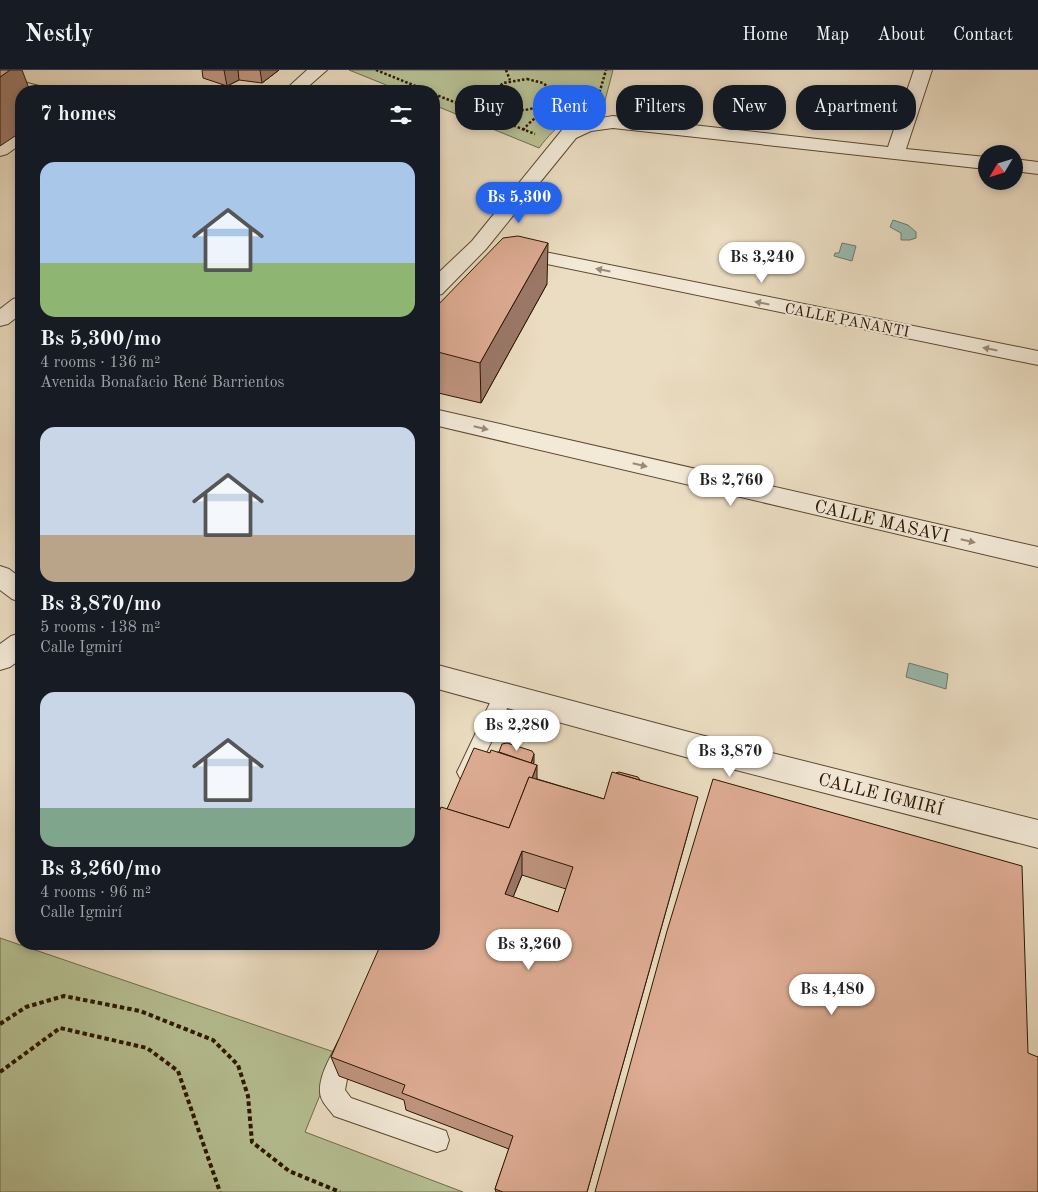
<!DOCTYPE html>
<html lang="en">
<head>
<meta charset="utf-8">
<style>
  :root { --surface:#171b24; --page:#242831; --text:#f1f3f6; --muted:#9ea1a6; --line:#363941; --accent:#2563eb }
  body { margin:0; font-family:"Old Standard TT",serif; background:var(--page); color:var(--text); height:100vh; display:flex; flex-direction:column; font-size:19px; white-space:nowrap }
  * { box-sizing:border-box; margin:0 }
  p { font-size:16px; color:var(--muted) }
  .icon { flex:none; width:28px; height:28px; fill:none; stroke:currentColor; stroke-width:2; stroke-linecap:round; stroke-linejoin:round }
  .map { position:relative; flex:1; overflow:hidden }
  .drawer { position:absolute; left:15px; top:15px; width:425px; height:865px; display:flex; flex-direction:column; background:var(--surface); border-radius:20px; box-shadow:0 2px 8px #0003 }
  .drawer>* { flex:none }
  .hud { position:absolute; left:455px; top:15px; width:475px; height:45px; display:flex; gap:10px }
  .needle { width:32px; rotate:232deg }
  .tools { position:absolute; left:978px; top:75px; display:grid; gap:10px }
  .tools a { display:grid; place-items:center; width:45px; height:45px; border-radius:50%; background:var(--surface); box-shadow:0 2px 8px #0003; font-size:25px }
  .price { position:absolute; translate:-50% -42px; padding:0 11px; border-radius:18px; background:#fff; color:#222; font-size:16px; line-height:32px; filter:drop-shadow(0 1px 2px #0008) }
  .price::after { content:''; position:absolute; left:50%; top:30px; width:15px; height:11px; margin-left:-8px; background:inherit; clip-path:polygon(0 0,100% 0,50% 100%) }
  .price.active { background:var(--accent); color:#fff }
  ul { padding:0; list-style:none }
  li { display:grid; align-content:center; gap:10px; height:265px; padding:0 25px }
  li span { display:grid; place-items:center; height:155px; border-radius:15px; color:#555 }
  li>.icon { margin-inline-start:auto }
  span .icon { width:90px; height:90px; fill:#fffc; stroke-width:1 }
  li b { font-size:21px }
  h2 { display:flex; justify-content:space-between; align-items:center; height:60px; padding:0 25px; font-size:21px }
  .pill { padding:0 18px; border-radius:20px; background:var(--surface); box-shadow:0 2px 8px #0003; font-size:18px; line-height:45px }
  .pill.active { background:var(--accent); color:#fff }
  header { display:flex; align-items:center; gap:30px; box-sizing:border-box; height:70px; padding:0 25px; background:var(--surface); border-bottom:1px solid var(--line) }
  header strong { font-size:24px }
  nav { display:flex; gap:28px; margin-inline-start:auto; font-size:18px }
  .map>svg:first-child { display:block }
  .green { fill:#b6c194; stroke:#716c4a }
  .water { fill:#98bcb0; stroke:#6d7a6a }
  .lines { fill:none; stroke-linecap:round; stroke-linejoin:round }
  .lane-casing { stroke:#5c4830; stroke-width:2 }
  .street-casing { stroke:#5c4830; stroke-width:2 }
  .path-far1 { stroke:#2c1600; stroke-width:2.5; stroke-dasharray:2.5 2; stroke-linecap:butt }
  .path { stroke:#2c1600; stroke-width:4; stroke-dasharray:4.5 3; stroke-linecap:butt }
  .lane { fill:#f2e9d7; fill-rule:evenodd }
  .street { fill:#f2e9d7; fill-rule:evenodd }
  .wall { fill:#bf947f; stroke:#2c1600; fill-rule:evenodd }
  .shaded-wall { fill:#9b7868; stroke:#2c1600 }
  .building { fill:#deac94; stroke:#2c1600; fill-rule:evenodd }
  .oneway { fill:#998a76 }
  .labels { text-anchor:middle; stroke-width:4; stroke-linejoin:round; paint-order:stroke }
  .far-street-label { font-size:15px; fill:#2c1600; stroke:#f2e9d7 }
  .street-label { font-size:18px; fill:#2c1600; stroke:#f2e9d7 }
</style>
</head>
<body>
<header>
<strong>Nestly</strong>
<nav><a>Home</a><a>Map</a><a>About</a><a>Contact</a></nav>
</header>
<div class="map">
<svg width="1038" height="1122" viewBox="0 0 1038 1122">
  <rect width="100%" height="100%" fill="#ebddc2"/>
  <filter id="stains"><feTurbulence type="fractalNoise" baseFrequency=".004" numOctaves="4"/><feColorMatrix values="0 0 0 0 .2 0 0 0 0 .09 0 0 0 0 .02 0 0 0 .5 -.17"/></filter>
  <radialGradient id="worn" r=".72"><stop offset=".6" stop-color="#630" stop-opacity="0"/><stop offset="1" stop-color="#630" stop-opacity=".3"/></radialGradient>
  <g class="green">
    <path d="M349,0H613L602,42C570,45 558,53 539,78L434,35V21H401Z"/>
    <polygon points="0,868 340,984 324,1015 305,1062 463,1122 0,1122"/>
  </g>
  <g class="water">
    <polygon points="893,150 908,155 916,162 916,168 910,170 901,170 901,163 890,157"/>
    <polygon points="842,173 856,176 852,191 834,186 835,183 839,183"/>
    <polygon points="909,593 948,604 946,619 906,607"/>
  </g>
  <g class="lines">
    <g class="lane-casing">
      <g id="lane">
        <polygon points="504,616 511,618 514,624 474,708 467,711 460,708 457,702 460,696 497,618"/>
        <path d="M347,966L355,970L359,978L348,1004L345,1020L351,1028L446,1061L449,1070L446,1079L437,1082L334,1046C329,1039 320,1031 320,1022C319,1004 332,985 339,970Z"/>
      </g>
    </g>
    <g class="street-casing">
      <g id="street">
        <polygon points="307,0 327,0 303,21 284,21"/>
        <path d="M914,0H932L906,79L986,87V99L613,58L591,61L576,68L486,179L442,224L434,226V207L472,171L562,60C578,51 595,49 613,46L888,77Z"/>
        <polygon points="0,6 43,17 46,21 21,22 0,16"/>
        <polygon points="21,60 21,74 7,84 0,86 0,72 14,62"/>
        <polygon points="1014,89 1038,92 1038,104 1014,101"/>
        <polygon points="510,175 1038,281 1038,295 503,185 500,181 503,177"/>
        <polygon points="21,227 21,244 8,254 0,256 0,239 13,229"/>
        <polygon points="434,339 1038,477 1038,497 434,355"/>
        <polygon points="0,496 9,499 21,508 21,532 12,529 0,520"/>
        <polygon points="21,563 21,589 10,597 0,600 0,574 11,566"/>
        <polygon points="434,594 689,662 1038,750 1038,778 689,688 434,618"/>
      </g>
    </g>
    <g class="path-far1">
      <polyline points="376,0 428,21"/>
      <polyline points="506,0 510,10"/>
      <path d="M527,9L543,13L552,20V29C532,43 507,46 492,24L503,13Z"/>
      <polyline points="434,24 535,64"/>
      <polyline points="597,31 606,0"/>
      <path d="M523,60C537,43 554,36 576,34"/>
    </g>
    <g class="path">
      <polyline points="0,954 26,937 64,926 140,941 213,970 238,995 248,1026 252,1072 289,1101 340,1122"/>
      <polyline points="0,1002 60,958 147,978 178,1001 220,1122"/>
    </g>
    <use href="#lane" class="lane"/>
    <use href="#street" class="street"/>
  </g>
  <g class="wall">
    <polygon points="202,0 279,0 262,13 239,10 227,16 203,8"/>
    <polygon points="547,214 481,333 434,322 434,239"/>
    <path d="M499,682L534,692L533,694L537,709L604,729L640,710L691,752L587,1122H496L495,1119L509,1079L406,1040L404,1030L339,1006L331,987L447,739L490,683ZM522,805L566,819L558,842L513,827Z"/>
  </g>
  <g class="shaded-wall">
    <polygon points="10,0 22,0 30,21 21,21 21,62 0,76 0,7"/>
    <polygon points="224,0 238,0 239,10 227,16"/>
    <polygon points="260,0 279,0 262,13"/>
    <polygon points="548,173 547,214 481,333 480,293"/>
    <polygon points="534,684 534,692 529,707 529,700"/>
    <polygon points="537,695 537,709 509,783 509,770"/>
    <polygon points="522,781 522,805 505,847 505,824"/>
  </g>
  <g class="building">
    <polygon points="0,0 10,0 0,7"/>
    <polygon points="518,166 548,173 480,293 434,281 434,239 503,168"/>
    <polygon points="507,673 532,681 534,684 531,693 499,682 502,674"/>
    <polygon points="474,678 490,683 491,680 537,695 532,708 529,707 509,758 447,739"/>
    <path d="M612,702L698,727L587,1122H503L495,1119L513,1066L402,1023L405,1015L331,987L381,874H434V754L441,737L509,758L529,707L604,729ZM522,781L573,797L558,842L505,824Z"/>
    <polygon points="619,702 638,707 640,710 616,703"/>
    <polygon points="713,709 1022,796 1028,983 1038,987 1038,1122 595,1122 667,861"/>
  </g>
  <defs><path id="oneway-solid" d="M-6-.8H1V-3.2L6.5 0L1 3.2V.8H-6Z" transform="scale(1.25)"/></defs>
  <g class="oneway">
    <use href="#oneway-solid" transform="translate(603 200) rotate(-169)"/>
    <use href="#oneway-solid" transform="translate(762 233) rotate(-169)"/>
    <use href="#oneway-solid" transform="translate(990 279) rotate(-169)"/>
    <use href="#oneway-solid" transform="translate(481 358) rotate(13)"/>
    <use href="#oneway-solid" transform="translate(640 395) rotate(13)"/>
    <use href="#oneway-solid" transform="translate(968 471) rotate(13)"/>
  </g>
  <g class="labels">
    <g class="far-street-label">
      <text transform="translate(847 250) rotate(11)" y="5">CALLE PANANTI</text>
    </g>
    <g class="street-label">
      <text transform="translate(882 451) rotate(13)" y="6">CALLE MASAVI</text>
      <text transform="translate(881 724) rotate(14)" y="6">CALLE IGMIRÍ</text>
    </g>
  </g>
  <rect width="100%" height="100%" filter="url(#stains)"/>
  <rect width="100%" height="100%" fill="url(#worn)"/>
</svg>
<div class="tools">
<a><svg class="needle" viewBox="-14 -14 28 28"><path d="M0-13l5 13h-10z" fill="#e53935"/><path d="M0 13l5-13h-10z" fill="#9ea1a6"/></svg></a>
</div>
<b class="price active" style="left:519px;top:154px">Bs 5,300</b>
<b class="price" style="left:762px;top:214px">Bs 3,240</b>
<b class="price" style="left:731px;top:437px">Bs 2,760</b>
<b class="price" style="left:517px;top:682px">Bs 2,280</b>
<b class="price" style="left:730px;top:708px">Bs 3,870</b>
<b class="price" style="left:529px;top:901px">Bs 3,260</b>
<b class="price" style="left:832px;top:946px">Bs 4,480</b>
<div class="hud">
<a class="pill">Buy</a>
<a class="pill active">Rent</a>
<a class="pill">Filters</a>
<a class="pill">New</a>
<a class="pill">Apartment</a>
</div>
<section class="drawer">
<h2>7 homes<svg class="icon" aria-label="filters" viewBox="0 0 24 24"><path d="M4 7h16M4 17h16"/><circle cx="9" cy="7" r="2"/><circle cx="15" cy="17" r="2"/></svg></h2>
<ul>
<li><span style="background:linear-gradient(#a9c7e8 65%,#8fb573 0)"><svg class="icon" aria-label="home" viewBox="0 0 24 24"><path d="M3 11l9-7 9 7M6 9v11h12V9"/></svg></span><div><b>Bs 5,300/mo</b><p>4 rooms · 136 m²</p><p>Avenida Bonafacio René Barrientos</p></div></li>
<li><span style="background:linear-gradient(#c9d6e8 70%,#b9a48a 0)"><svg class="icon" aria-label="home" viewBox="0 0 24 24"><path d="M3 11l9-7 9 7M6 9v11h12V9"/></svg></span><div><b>Bs 3,870/mo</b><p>5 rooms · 138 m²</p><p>Calle Igmirí</p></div></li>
<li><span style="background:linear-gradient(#c9d6e8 75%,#7fa58c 0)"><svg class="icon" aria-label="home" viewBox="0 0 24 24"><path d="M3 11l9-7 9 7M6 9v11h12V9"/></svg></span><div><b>Bs 3,260/mo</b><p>4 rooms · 96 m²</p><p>Calle Igmirí</p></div></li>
</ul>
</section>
</div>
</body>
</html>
